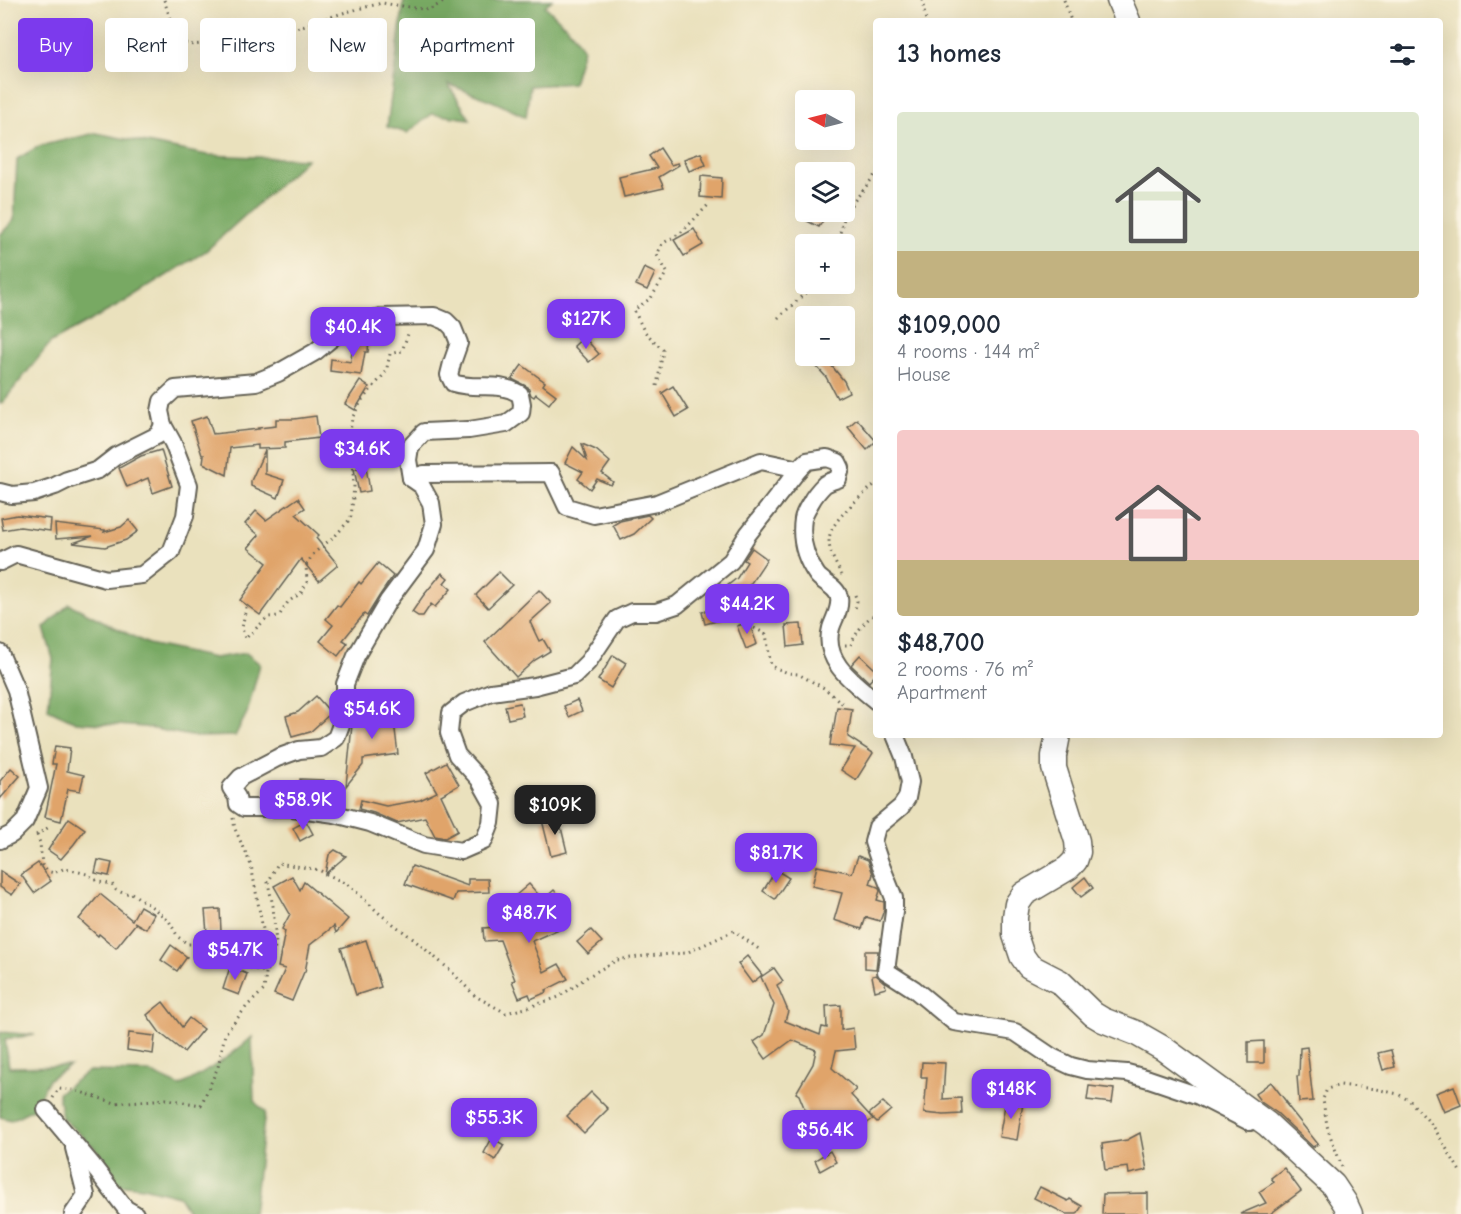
<!DOCTYPE html>
<html lang="en">
<head>
<meta charset="utf-8">
<style>
  :root { --surface:#fff; --page:#f6f6f7; --text:#1f2937; --muted:#747a83; --accent:#7c3aed }
  body { margin:0; font-family:"Comic Neue",sans-serif; background:var(--page); color:var(--text); height:100vh; display:flex; flex-direction:column; font-size:22px; white-space:nowrap }
  * { box-sizing:border-box; margin:0 }
  p { font-size:20px; color:var(--muted) }
  .icon { flex:none; width:33px; height:33px; fill:none; stroke:currentColor; stroke-width:2; stroke-linecap:round; stroke-linejoin:round }
  .map { position:relative; flex:1; overflow:hidden }
  .panel { position:absolute; left:873px; top:18px; width:570px; height:720px; display:flex; flex-direction:column; background:var(--surface); border-radius:6px; box-shadow:0 6px 24px #0002 }
  .panel>* { flex:none }
  .guide { position:absolute; left:18px; top:18px; width:570px; height:54px; display:flex; gap:12px }
  .needle { width:39px; rotate:277deg }
  .controls { position:absolute; left:795px; top:90px; display:grid; gap:12px }
  .controls a { display:grid; place-items:center; width:60px; height:60px; border-radius:6px; background:var(--surface); box-shadow:0 6px 24px #0002; font-size:30px }
  .price { position:absolute; translate:-50% -51px; padding:0 14px; border-radius:12px; background:var(--accent); color:#fff; font-size:20px; line-height:39px; filter:drop-shadow(0 2px 3px #0008) }
  .price::after { content:''; position:absolute; left:50%; top:36px; width:18px; height:14px; margin-left:-9px; background:inherit; clip-path:polygon(0 0,100% 0,50% 100%) }
  .price.active { background:#222; color:#fff }
  ul { padding:0; list-style:none }
  li { display:grid; align-content:center; gap:12px; height:318px; padding:0 24px }
  li span { display:grid; place-items:center; height:186px; border-radius:6px; color:#555 }
  li>.icon { margin-inline-start:auto }
  span .icon { width:108px; height:108px; fill:#fffc; stroke-width:1 }
  li b { font-size:26px }
  h2 { display:flex; justify-content:space-between; align-items:center; height:72px; padding:0 24px; font-size:26px }
  .pill { padding:0 21px; border-radius:6px; background:var(--surface); box-shadow:0 6px 24px #0002; font-size:21px; line-height:54px }
  .pill.active { background:var(--accent); color:#fff }
  .map>svg:first-child { display:block }
  .forest { fill:#78a963; stroke:#4a6240; stroke-width:1.5 }
  .building { fill:#e0a46a }
  .lines { fill:none; stroke-linecap:round; stroke-linejoin:round }
  .minor-casing { stroke:#646154; stroke-width:20 }
  .secondary-casing { stroke:#646154; stroke-width:27 }
  .path { stroke:#646154; stroke-width:3; stroke-dasharray:1.5 4.5; stroke-linecap:butt }
  .minor { stroke:#fff; stroke-width:16 }
  .secondary { stroke:#fff; stroke-width:24 }
</style>
</head>
<body>
<div class="map">
<svg width="1461" height="1214" viewBox="0 0 1461 1214">
  <rect width="100%" height="100%" fill="#fcf5e5"/>
  <filter id="ink" filterUnits="userSpaceOnUse"><feTurbulence type="fractalNoise" baseFrequency=".0167" numOctaves="2"/><feDisplacementMap in="SourceGraphic" scale="12" xChannelSelector="R" yChannelSelector="G"/><feConvolveMatrix kernelMatrix="1 2 1 2 8 2 1 2 1" color-interpolation-filters="sRGB"/></filter>
  <filter id="wash" filterUnits="userSpaceOnUse"><feTurbulence type="fractalNoise" baseFrequency=".008" numOctaves="4" result="noise"/><feDisplacementMap in="SourceGraphic" scale="24" xChannelSelector="R" yChannelSelector="G"/><feGaussianBlur stdDeviation="1.35" result="paint"/><feColorMatrix in="noise" values="0 0 0 0 0 0 0 0 0 0 0 0 0 0 0 0 0 1.4 0 .05"/><feComposite in="paint" operator="in"/></filter>
  <g filter="url(#wash)">
    <rect width="100%" height="100%" fill="#eae1bd"/>
    <g class="forest">
      <polygon points="404,0 552,0 545,6 572,32 583,49 573,83 530,86 526,117 497,103 448,84 470,119 432,114 407,133 387,127"/>
      <polygon points="96,133 207,155 307,159 206,251 121,304 51,342 3,402 0,404 0,235 14,220 17,159 39,146"/>
      <polygon points="69,604 148,644 214,658 246,653 260,664 247,713 235,736 196,737 144,727 76,722 48,709 53,659 44,628"/>
      <polygon points="0,1032 35,1035 5,1039 9,1067 70,1066 49,1079 33,1109 11,1120 0,1117"/>
      <path d="M252,1037L254,1101L265,1112L253,1214H190L179,1196L143,1187L117,1184L96,1149L62,1118L58,1093L89,1071L149,1072L180,1086C206,1072 230,1057 252,1037Z"/>
    </g>
    <g id="blocks">
      <g class="building">
        <polygon points="660,148 671,165 678,163 679,165 659,177 664,188 624,197 619,177 657,168 649,156"/>
        <polygon points="701,153 706,165 689,171 684,159"/>
        <polygon points="701,176 722,178 721,199 700,197"/>
        <polygon points="813,212 828,212 819,227 807,221"/>
        <polygon points="694,229 703,245 684,256 674,240"/>
        <polygon points="644,268 655,273 647,290 636,285"/>
        <polygon points="353,337 369,338 368,352 365,352 361,375 330,371 331,359 351,362"/>
        <polygon points="584,337 599,354 589,362 574,346"/>
        <polygon points="826,359 844,381 849,392 837,398 826,377 817,367"/>
        <polygon points="522,365 545,382 543,385 556,395 549,404 536,394 534,397 531,395 528,387 512,379"/>
        <polygon points="360,381 369,387 355,410 345,404"/>
        <polygon points="673,386 688,410 676,417 662,393"/>
        <polygon points="207,416 213,434 259,429 258,428 276,426 276,419 294,419 316,416 319,438 285,442 285,448 258,449 258,445 230,448 227,475 203,463 204,455 202,455 191,421"/>
        <polygon points="857,419 876,441 867,450 848,427"/>
        <polygon points="582,444 596,450 610,462 602,473 613,482 611,485 597,479 590,489 578,479 583,472 565,463 573,447 587,460"/>
        <polygon points="161,450 172,486 153,493 148,478 127,487 119,468 141,456"/>
        <polygon points="265,450 265,474 284,480 278,498 251,486 251,481"/>
        <polygon points="366,467 370,491 359,493 354,469"/>
        <polygon points="298,498 305,508 296,514 319,535 316,538 338,565 319,581 301,559 260,615 240,600 267,563 248,548 259,535 245,524 256,511 266,520"/>
        <polygon points="17,515 51,519 50,531 20,527 3,530 1,518"/>
        <polygon points="648,515 651,518 634,534 621,540 613,525 620,521"/>
        <polygon points="129,520 138,531 126,540 105,547 73,543 93,536 56,539 55,524 105,530 104,532 121,527"/>
        <polygon points="752,548 767,559 745,592 725,605 717,594 737,578 747,562 744,560"/>
        <polygon points="378,563 393,576 380,595 368,614 367,616 364,614 343,640 348,643 338,656 320,641 333,625 326,619 337,605 340,607 359,582 361,584"/>
        <polygon points="499,572 512,585 488,608 476,595"/>
        <polygon points="442,573 448,578 444,583 451,589 435,607 431,604 423,616 418,616 412,612 423,596"/>
        <polygon points="539,590 551,603 530,622 539,641 543,639 550,651 535,660 516,677 485,642"/>
        <polygon points="721,607 724,619 705,624 702,612"/>
        <polygon points="749,622 757,644 746,649 737,626"/>
        <polygon points="801,624 803,645 788,647 786,625"/>
        <polygon points="613,655 626,663 611,688 598,680"/>
        <polygon points="860,655 876,670 876,674 869,682 851,665"/>
        <polygon points="316,696 331,713 310,732 292,737 286,716 298,712"/>
        <polygon points="577,700 582,711 569,717 564,706"/>
        <polygon points="520,703 523,716 508,719 505,706"/>
        <polygon points="392,706 398,754 363,759 363,765 346,786 352,725 370,726 368,709"/>
        <polygon points="837,707 852,709 848,737 873,753 856,780 841,770 855,748 830,745 832,732 833,732"/>
        <polygon points="55,746 70,748 67,771 84,775 80,791 68,789 61,821 45,817 56,764 52,764"/>
        <polygon points="446,762 459,785 441,795 458,831 445,838 435,836 425,817 397,823 374,813 359,809 361,800 386,806 420,800 437,792 426,773"/>
        <polygon points="11,768 20,776 0,799 0,781"/>
        <polygon points="300,779 324,780 323,802 299,798"/>
        <polygon points="558,815 567,852 551,856 542,820"/>
        <polygon points="69,818 85,829 74,844 61,859 48,850"/>
        <polygon points="306,821 313,834 300,841 293,828"/>
        <polygon points="335,850 346,856 325,874 329,855"/>
        <polygon points="858,856 868,860 873,874 870,884 878,887 880,891 877,900 884,902 884,910 880,921 866,917 862,929 834,920 842,893 812,886 817,866 852,873"/>
        <polygon points="98,860 112,863 109,876 95,873"/>
        <polygon points="38,863 51,881 34,893 21,875"/>
        <polygon points="412,866 468,886 468,879 488,879 489,892 456,893 453,901 405,884"/>
        <polygon points="776,870 789,878 775,899 763,891"/>
        <polygon points="0,871 20,884 12,895 0,887"/>
        <polygon points="292,876 300,890 304,882 348,919 336,933 334,926 310,945 305,972 304,972 292,1001 274,994 285,969 278,967 285,931 282,929 290,914 274,886"/>
        <polygon points="1085,877 1093,888 1081,897 1073,887"/>
        <polygon points="529,884 543,900 554,890 563,900 550,912 559,929 532,941 544,972 559,964 568,979 546,990 547,992 531,999 529,994 519,998 512,981 515,980 500,940 484,941 483,928 510,926 530,915 515,896"/>
        <polygon points="100,894 132,920 140,906 154,914 146,929 134,922 136,923 116,948 99,934 98,936 79,919"/>
        <polygon points="220,909 221,932 207,933 205,910"/>
        <polygon points="591,930 602,942 588,954 577,942"/>
        <polygon points="366,940 381,987 356,995 341,948"/>
        <polygon points="171,945 187,957 177,971 161,960"/>
        <polygon points="865,951 878,951 876,969 865,968"/>
        <polygon points="747,956 762,975 752,983 738,964"/>
        <polygon points="230,967 247,974 239,995 223,989"/>
        <polygon points="774,968 783,981 777,985 788,1011 785,1021 820,1035 822,1027 827,1028 826,1006 841,1005 841,1030 853,1028 855,1049 836,1051 832,1068 856,1089 851,1095 873,1119 849,1136 836,1117 812,1127 799,1095 796,1093 813,1064 816,1050 792,1040 766,1059 754,1042 764,1035 774,1005 761,977"/>
        <polygon points="876,975 885,983 886,988 875,991 872,976"/>
        <polygon points="163,1002 182,1027 189,1018 203,1029 184,1052 160,1033 147,1015"/>
        <polygon points="129,1033 155,1036 153,1054 127,1050"/>
        <polygon points="1264,1041 1264,1063 1248,1063 1248,1042"/>
        <polygon points="1307,1047 1313,1101 1299,1102 1297,1076 1299,1076 1300,1048"/>
        <polygon points="1391,1050 1395,1067 1383,1070 1378,1053"/>
        <polygon points="922,1062 945,1063 943,1099 961,1098 962,1114 944,1115 924,1113 927,1077 921,1077"/>
        <polygon points="1271,1082 1288,1104 1286,1104 1318,1144 1313,1147 1277,1113 1261,1102 1255,1094"/>
        <polygon points="1089,1086 1114,1089 1112,1103 1087,1100"/>
        <polygon points="1454,1086 1461,1105 1444,1112 1436,1093"/>
        <polygon points="591,1092 608,1109 584,1133 567,1116"/>
        <polygon points="1006,1100 1023,1103 1017,1140 999,1137"/>
        <polygon points="883,1102 891,1110 877,1122 869,1114"/>
        <polygon points="1140,1133 1147,1170 1129,1174 1128,1167 1105,1170 1102,1144 1127,1140"/>
        <polygon points="492,1138 504,1145 495,1160 484,1153"/>
        <polygon points="830,1151 836,1162 820,1171 815,1160"/>
        <polygon points="1284,1168 1301,1191 1270,1214 1240,1214 1266,1203 1259,1192 1274,1182 1271,1178"/>
        <polygon points="1040,1187 1068,1201 1070,1199 1082,1206 1077,1214 1066,1214 1034,1198"/>
        <polygon points="1148,1193 1148,1214 1102,1214 1103,1194"/>
      </g>
    </g>
  </g>
  <g filter="url(#ink)">
    <use href="#blocks" fill-opacity="0" stroke="#646154" stroke-width="1.5"/>
    <g class="lines">
      <g class="minor-casing">
        <g id="minor">
          <polyline points="411,478 421,485 431,503 434,524 426,550 388,601 356,656 345,684 345,714 336,738 321,748 299,750 277,758 241,777 231,788 237,797 238,804 244,808 292,808 335,814 370,823 424,845 461,851 484,841 491,823 493,804 479,779 457,755 449,733 451,713 464,703 491,692 535,686 574,676 588,662 617,619 632,612 656,612 677,605 731,561 748,534 799,469"/>
          <polyline points="0,492 12,495 34,493 55,486 67,480 98,470 116,456 158,435 163,425"/>
          <path d="M0,562L16,554L106,579L142,575L171,552L185,516L189,485L173,443L163,425L160,411L162,401L175,389L256,382L278,373L315,352L337,334L354,323L381,317L434,316L446,321L453,328L459,343L452,363L449,375L453,383C478,391 496,380 520,394L522,404L521,413L506,424L469,430L424,432L410,447L408,460L411,478L424,474L551,473L567,507L594,515L657,503L761,461L799,469L807,461L827,458L838,462L841,468L838,479C834,480 829,482 825,484C820,489 814,496 811,502C808,507 804,513 803,519C800,539 805,558 817,575C823,583 836,586 839,597C841,609 834,618 831,628C822,661 853,682 876,701"/>
          <polyline points="0,653 16,690 39,788 25,821 12,834 0,840"/>
          <polyline points="895,735 904,757 910,782 907,798 901,807 877,827 873,842 880,863 894,898 894,912 886,971 914,989 954,1022 1015,1032 1052,1057 1071,1066 1087,1070 1127,1073 1149,1079 1199,1096 1250,1122"/>
          <polyline points="46,1110 93,1166 126,1209 135,1214"/>
          <polyline points="73,1214 86,1195 74,1148"/>
        </g>
      </g>
      <g class="secondary-casing">
        <g id="secondary">
          <polyline points="1119,0 1128,21"/>
          <polyline points="1058,735 1054,756 1054,768 1077,841 1078,852 1075,861 1068,868 1024,894 1017,904 1015,917 1015,935 1022,956 1029,966 1060,982 1093,1014 1103,1020 1136,1033 1164,1049 1267,1124 1333,1185 1345,1203 1350,1214"/>
        </g>
      </g>
      <g class="path">
        <polyline points="164,0 171,21 173,40 193,45 271,36 346,12 382,3 429,10 447,0"/>
        <polyline points="922,0 926,21"/>
        <polyline points="1064,0 1071,21"/>
        <polyline points="837,244 846,211 876,174"/>
        <polyline points="778,318 815,284"/>
        <polyline points="657,386 663,350 644,331 634,310 651,298 667,272 657,255 662,244 683,231 709,204"/>
        <path d="M842,575C836,564 829,553 829,540C830,520 862,496 876,483"/>
        <polyline points="855,595 857,601 855,609"/>
        <polyline points="246,607 242,628 245,639 268,617 279,616 288,602 301,593 307,582 306,565 314,553 336,535 351,518 354,486 350,432 352,418 362,400 386,372 390,354 402,351 409,331"/>
        <polyline points="754,628 766,634 771,666 788,673 798,674 809,680 824,688 843,704"/>
        <path d="M845,645H851C854,635 867,617 876,614"/>
        <polyline points="233,818 235,829 251,865 267,951 267,966"/>
        <polyline points="36,835 51,826"/>
        <polyline points="37,835 40,843 42,865 47,871 54,873 63,869 71,870 87,874 99,882 112,884 116,890 125,894 130,892 152,907 169,921 178,937 188,944 194,944 198,952 206,950 210,956 219,951 227,954 234,952 251,968 266,972 276,944 273,906 268,883 278,863 319,870 350,886 380,914 412,938 450,970 475,996 506,1013 526,1008 559,997 587,977 617,960 645,956 686,953 734,931 760,950"/>
        <polyline points="53,1098 58,1089 74,1090 115,1103 167,1099 201,1105 218,1067 225,1034 247,1006 264,990 266,973"/>
        <polyline points="1342,1167 1328,1130 1325,1114 1323,1099 1327,1089 1340,1085 1376,1089 1398,1094 1410,1101 1433,1126 1461,1173"/>
      </g>
      <use href="#minor" class="minor"/>
      <use href="#secondary" class="secondary"/>
    </g>
  </g>
</svg>
<div class="controls">
<a><svg class="needle" viewBox="-14 -14 28 28"><path d="M0-13l5 13h-10z" fill="#e53935"/><path d="M0 13l5-13h-10z" fill="#747a83"/></svg></a>
<a><svg class="icon" aria-label="layers" viewBox="0 0 24 24"><path d="M12 4l9 5-9 5-9-5zM3 14l9 5 9-5"/></svg></a>
<a>+</a>
<a>−</a>
</div>
<b class="price" style="left:586px;top:350px">$127K</b>
<b class="price" style="left:353px;top:358px">$40.4K</b>
<b class="price" style="left:362px;top:480px">$34.6K</b>
<b class="price" style="left:747px;top:635px">$44.2K</b>
<b class="price" style="left:372px;top:740px">$54.6K</b>
<b class="price" style="left:303px;top:831px">$58.9K</b>
<b class="price active" style="left:555px;top:836px">$109K</b>
<b class="price" style="left:776px;top:884px">$81.7K</b>
<b class="price" style="left:529px;top:944px">$48.7K</b>
<b class="price" style="left:235px;top:981px">$54.7K</b>
<b class="price" style="left:1011px;top:1120px">$148K</b>
<b class="price" style="left:494px;top:1149px">$55.3K</b>
<b class="price" style="left:825px;top:1161px">$56.4K</b>
<div class="guide">
<a class="pill active">Buy</a>
<a class="pill">Rent</a>
<a class="pill">Filters</a>
<a class="pill">New</a>
<a class="pill">Apartment</a>
</div>
<section class="panel">
<h2>13 homes<svg class="icon" aria-label="filters" viewBox="0 0 24 24"><path d="M4 7h16M4 17h16"/><circle cx="9" cy="7" r="2"/><circle cx="15" cy="17" r="2"/></svg></h2>
<ul>
<li><span style="background:linear-gradient(#dfe7d0 75%,#c2b280 0)"><svg class="icon" aria-label="home" viewBox="0 0 24 24"><path d="M3 11l9-7 9 7M6 9v11h12V9"/></svg></span><div><b>$109,000</b><p>4 rooms · 144 m²</p><p>House</p></div></li>
<li><span style="background:linear-gradient(#f6c9c9 70%,#c2b280 0)"><svg class="icon" aria-label="home" viewBox="0 0 24 24"><path d="M3 11l9-7 9 7M6 9v11h12V9"/></svg></span><div><b>$48,700</b><p>2 rooms · 76 m²</p><p>Apartment</p></div></li>
</ul>
</section>
</div>
</body>
</html>
